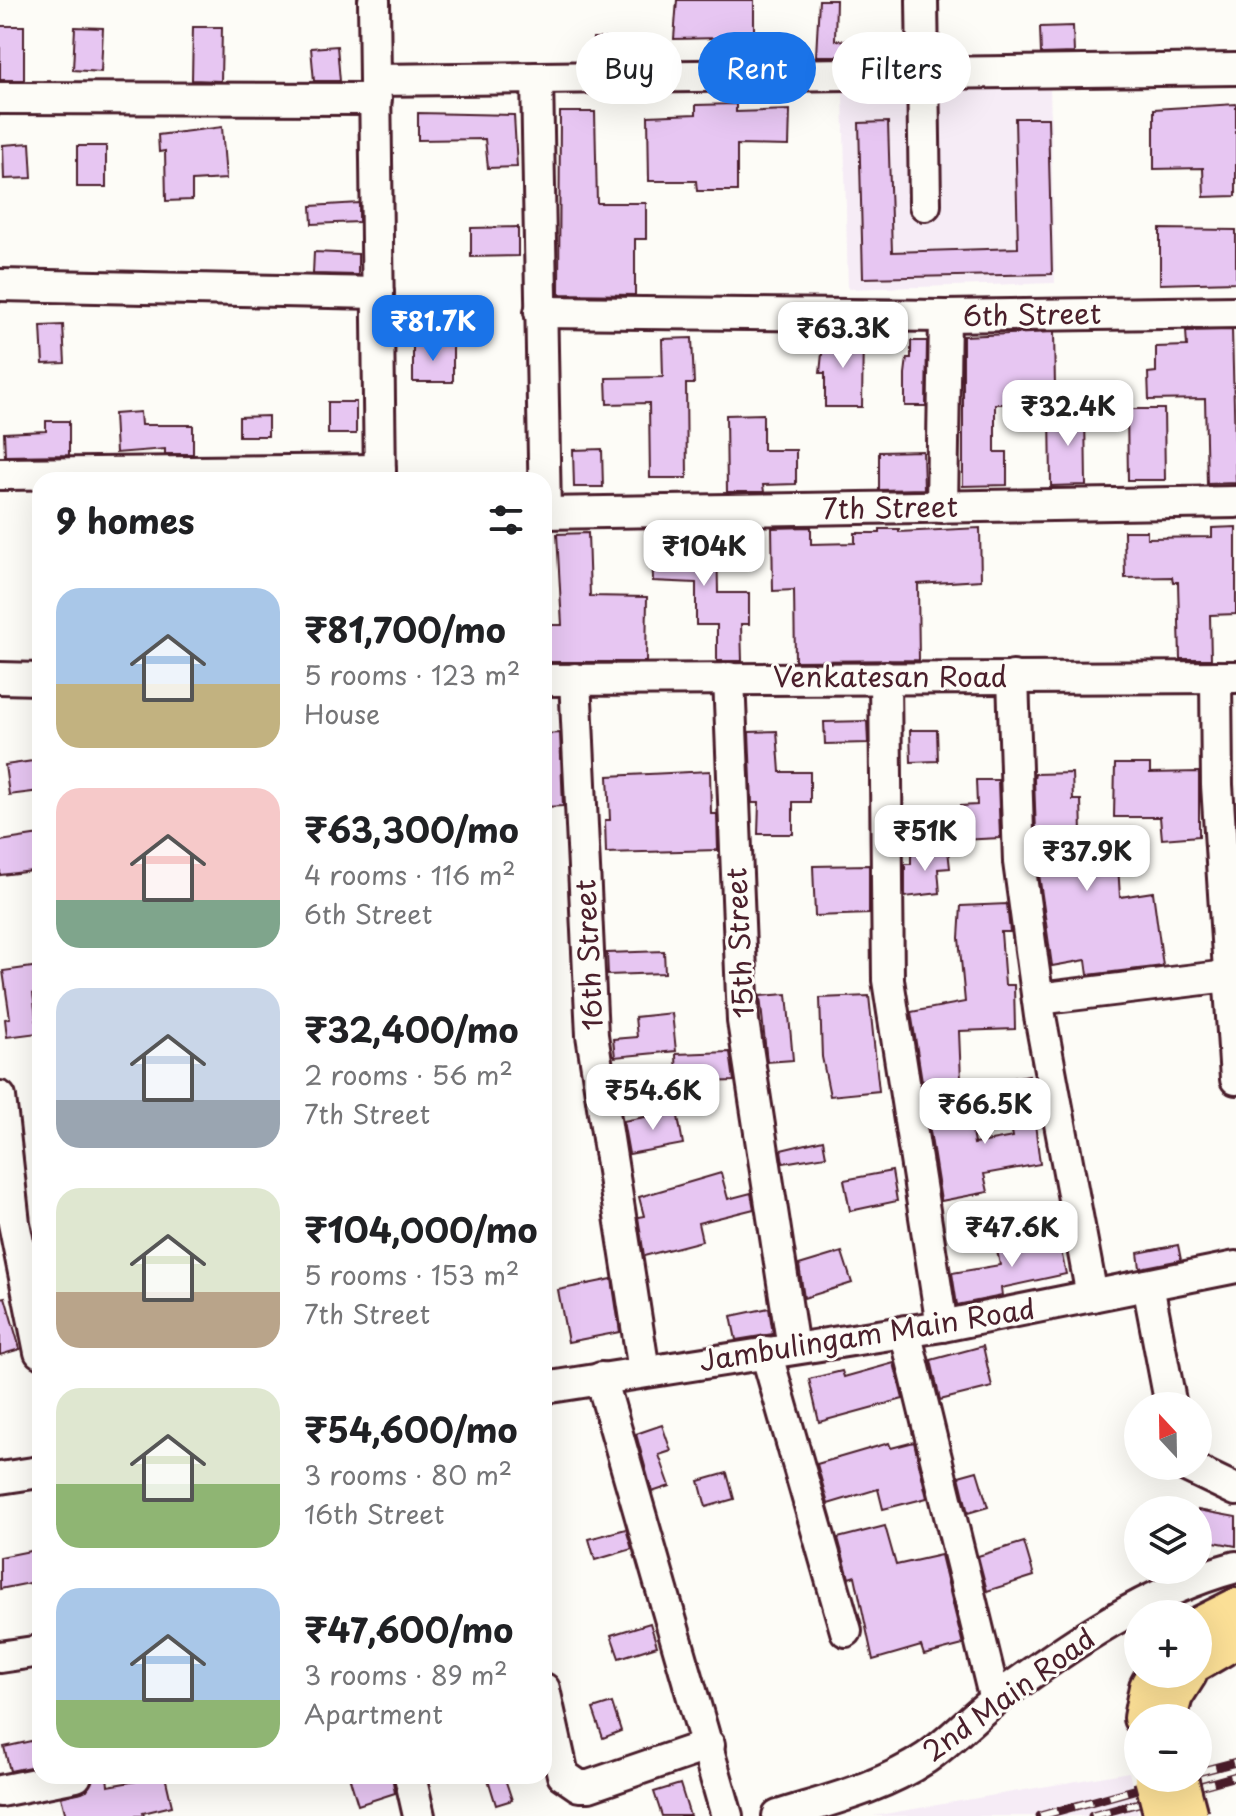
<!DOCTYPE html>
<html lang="en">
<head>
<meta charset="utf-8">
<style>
  :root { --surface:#fff; --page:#f6f6f6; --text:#202124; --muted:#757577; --accent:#1a73e8 }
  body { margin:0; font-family:"Playpen Sans",sans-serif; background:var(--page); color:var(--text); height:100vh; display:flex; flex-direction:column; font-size:30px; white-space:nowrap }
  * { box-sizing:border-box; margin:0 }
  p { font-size:26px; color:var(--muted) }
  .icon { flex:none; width:44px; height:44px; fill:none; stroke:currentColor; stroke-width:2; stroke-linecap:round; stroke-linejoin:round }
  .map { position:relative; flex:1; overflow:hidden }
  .side { position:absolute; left:32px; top:472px; width:520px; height:1312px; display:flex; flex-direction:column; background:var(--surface); border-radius:24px; box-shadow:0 8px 32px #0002 }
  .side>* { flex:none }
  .top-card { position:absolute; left:576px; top:32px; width:540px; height:72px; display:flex; gap:16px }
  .needle { width:52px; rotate:338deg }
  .tools { position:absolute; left:1124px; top:1392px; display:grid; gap:16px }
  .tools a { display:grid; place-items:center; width:88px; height:88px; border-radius:50%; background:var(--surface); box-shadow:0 8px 32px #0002; font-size:40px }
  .price { position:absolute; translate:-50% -68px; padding:0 18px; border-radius:16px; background:#fff; color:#222; font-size:26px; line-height:52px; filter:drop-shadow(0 2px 4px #0008) }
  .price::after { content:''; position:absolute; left:50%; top:48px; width:24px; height:18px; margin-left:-12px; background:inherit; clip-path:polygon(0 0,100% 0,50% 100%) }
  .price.active { background:var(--accent); color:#fff }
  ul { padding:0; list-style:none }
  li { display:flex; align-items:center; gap:24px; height:200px; padding:0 24px }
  li span { display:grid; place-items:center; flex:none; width:224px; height:160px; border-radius:24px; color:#555 }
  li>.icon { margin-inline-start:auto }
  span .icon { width:96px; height:96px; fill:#fffc; stroke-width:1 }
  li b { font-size:34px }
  h2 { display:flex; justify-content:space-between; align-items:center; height:96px; padding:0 24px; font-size:34px }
  .pill { padding:0 28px; border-radius:36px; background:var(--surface); box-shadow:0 8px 32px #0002; font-size:28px; line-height:72px }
  .pill.active { background:var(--accent); color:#fff }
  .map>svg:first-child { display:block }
  .built { fill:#f6ecf6 }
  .building { fill:#e7c6f2; stroke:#4a1f2b; stroke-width:2 }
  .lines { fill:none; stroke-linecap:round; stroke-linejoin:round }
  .minor-casing { stroke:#4a1f2b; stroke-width:36 }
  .major-casing { stroke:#4a1f2b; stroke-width:42 }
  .minor { stroke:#fdfcf7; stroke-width:30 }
  .major { stroke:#fbdf96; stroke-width:36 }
  .rail-casing { stroke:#4a1f2b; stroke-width:9 }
  .rail { stroke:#fdfcf7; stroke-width:6; stroke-dasharray:18; stroke-linecap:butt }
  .major-bridge-casing { stroke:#4a1f2b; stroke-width:42; stroke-linecap:butt }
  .major-bridge { stroke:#fbdf96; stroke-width:36 }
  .labels { text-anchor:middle; stroke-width:6; stroke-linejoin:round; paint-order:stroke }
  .street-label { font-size:28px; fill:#4a1f2b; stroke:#fdfcf7 }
</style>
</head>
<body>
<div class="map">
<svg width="1236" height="1816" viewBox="0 0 1236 1816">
  <rect width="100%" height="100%" fill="#fdfcf7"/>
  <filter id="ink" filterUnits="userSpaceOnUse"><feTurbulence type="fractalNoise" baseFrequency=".0125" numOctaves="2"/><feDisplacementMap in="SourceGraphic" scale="16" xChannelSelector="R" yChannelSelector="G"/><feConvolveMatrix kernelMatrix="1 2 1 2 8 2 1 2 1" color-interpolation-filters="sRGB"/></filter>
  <g filter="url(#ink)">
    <g class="built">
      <polygon points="1050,86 1055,283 848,289 843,92"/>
      <polygon points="1129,1772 1139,1816 873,1816"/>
    </g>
    <g class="building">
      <polygon points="677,0 754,0 754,57 720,58 720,38 674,39"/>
      <polygon points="819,0 836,0 835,40 857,41 857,56 816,56"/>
      <rect x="0" y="26" width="24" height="54"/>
      <polygon points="1073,26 1074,53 1041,54 1040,27"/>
      <polygon points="75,27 103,28 101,72 73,70"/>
      <polygon points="193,27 222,27 221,81 192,80"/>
      <polygon points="593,38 611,38 610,59 592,59"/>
      <polygon points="337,46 340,81 314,81 311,48"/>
      <polygon points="736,104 736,112 790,110 789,146 737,145 737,191 697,191 696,181 649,181 648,116 696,114 696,105"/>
      <polygon points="1236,104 1236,196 1204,197 1203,168 1154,169 1154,109"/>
      <polygon points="560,112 595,112 597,203 646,203 646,239 635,239 635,295 559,294"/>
      <polygon points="418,113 514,115 517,167 488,168 485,139 418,140"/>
      <polygon points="1015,118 1048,118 1052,274 863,278 859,123 888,122 892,252 1018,248"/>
      <polygon points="222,127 226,179 192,181 192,200 166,201 165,151 159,152 158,135"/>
      <polygon points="30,143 32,178 4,179 3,145"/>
      <rect x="77" y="146" width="29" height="41"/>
      <polygon points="359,203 359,222 312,224 311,206"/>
      <polygon points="518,227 518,256 471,257 471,228"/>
      <polygon points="1160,229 1236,230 1236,282 1160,284"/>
      <polygon points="314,252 358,254 358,275 313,274"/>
      <polygon points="63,325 65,363 43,364 41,326"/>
      <polygon points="1232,330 1236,483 1207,484 1205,399 1149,400 1148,373 1156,372 1156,347 1187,346 1186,331"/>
      <polygon points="1054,332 1055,387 1011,387 1012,404 995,404 995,452 1007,452 1007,485 963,486 963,336"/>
      <polygon points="863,333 862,407 825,407 825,373 820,373 824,334"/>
      <polygon points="692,338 694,384 686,384 687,478 650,478 649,403 607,404 606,378 663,377 662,339"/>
      <polygon points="911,341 927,341 926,406 905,406 905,374 907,358 911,358"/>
      <polygon points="413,343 453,344 453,382 413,382"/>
      <rect x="328" y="402" width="28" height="32"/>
      <polygon points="1085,409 1086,485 1051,486 1050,410"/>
      <polygon points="1127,409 1164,409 1165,480 1128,480"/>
      <polygon points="140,412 141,425 193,425 193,454 165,454 165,449 116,453 114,414"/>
      <polygon points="763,414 763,450 796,450 796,484 763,485 764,492 727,492 726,415"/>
      <polygon points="268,416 268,436 239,436 239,417"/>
      <polygon points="46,421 69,421 69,455 5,456 4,433 46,431"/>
      <polygon points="602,449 603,487 574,487 573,450"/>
      <polygon points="923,451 924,489 879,490 879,452"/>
      <polygon points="811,527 811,544 855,543 855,533 880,533 880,529 899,529 899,532 980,528 981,580 918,584 919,660 795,661 794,590 773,591 772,528"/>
      <polygon points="1236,527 1236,614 1210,615 1211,659 1180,659 1178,582 1173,582 1172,577 1125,578 1124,531 1147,531 1147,538 1212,537 1212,528"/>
      <polygon points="588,533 590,596 647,597 646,662 544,662 544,625 562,625 557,534"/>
      <polygon points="717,536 718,593 749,593 749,624 741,624 742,661 717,661 717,625 696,625 696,583 653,581 652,539"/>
      <polygon points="867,721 868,743 825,744 824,722"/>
      <polygon points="910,730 937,730 938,761 911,762"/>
      <polygon points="777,731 780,772 810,772 810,802 793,802 793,834 758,834 759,803 752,803 749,732"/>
      <polygon points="560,733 563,806 544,807 544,734"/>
      <polygon points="40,760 40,791 9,795 5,765"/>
      <polygon points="1115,764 1150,764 1150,773 1199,772 1199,836 1162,839 1160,817 1114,817"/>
      <polygon points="710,771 711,814 717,814 718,850 606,853 605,820 610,820 608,776"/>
      <polygon points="1072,773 1073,800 1081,800 1083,866 1118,864 1120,897 1153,892 1163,966 1088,975 1086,960 1052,966 1037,860 1034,779 1035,774"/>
      <polygon points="976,780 998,780 1000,838 961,840 960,806 977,805"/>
      <polygon points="40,835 40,870 0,875 0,841"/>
      <polygon points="948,850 950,868 938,869 940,893 905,897 905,864 911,864 911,854"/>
      <polygon points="869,865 869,914 815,916 813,866"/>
      <polygon points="1007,904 1010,932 1001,932 1005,985 1014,985 1015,1029 959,1031 961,1080 922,1081 911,1012 965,1002 959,938 961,906"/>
      <polygon points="664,951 665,973 608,975 607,953"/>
      <polygon points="40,966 40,993 33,993 38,1033 7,1037 5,1019 10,1018 3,971"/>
      <polygon points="787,994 793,1060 767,1062 760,996"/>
      <polygon points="869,996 879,1091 830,1096 822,1057 820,998"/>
      <polygon points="672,1013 676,1051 615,1057 613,1039 637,1037 635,1017"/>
      <polygon points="730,1052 734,1081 677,1083 676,1054"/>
      <polygon points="1029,1075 1040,1164 984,1174 988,1192 941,1201 929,1125 970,1118 974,1144 1013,1137 1003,1080"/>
      <polygon points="677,1111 683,1144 629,1154 623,1121"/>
      <polygon points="823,1140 826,1156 783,1163 781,1150"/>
      <polygon points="892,1171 897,1201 850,1211 844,1180"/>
      <polygon points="721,1173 728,1199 751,1193 754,1209 698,1223 702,1241 644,1256 638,1217 644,1216 639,1197"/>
      <polygon points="1057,1232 1066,1274 1001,1288 1002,1296 957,1305 952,1273 1000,1265 996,1245"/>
      <polygon points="1178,1245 1181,1260 1140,1268 1138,1253"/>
      <polygon points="842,1252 852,1283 804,1298 799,1265"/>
      <polygon points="612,1279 620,1332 568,1342 558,1290"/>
      <polygon points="5,1297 20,1349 0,1355 0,1298"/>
      <polygon points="769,1308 773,1334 736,1340 731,1316"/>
      <polygon points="983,1346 992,1387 940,1400 931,1360"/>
      <polygon points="894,1363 903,1399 819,1422 809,1379 842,1371 844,1377"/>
      <polygon points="662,1425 671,1451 659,1455 670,1486 652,1492 636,1434"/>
      <polygon points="914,1442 927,1498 883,1509 878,1489 828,1504 817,1464 889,1443 891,1448"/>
      <polygon points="977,1471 988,1507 968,1513 959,1476"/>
      <polygon points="727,1473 734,1499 706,1507 699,1481"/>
      <polygon points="1198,1510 1236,1517 1236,1546 1198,1539"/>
      <polygon points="885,1526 896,1565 941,1555 963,1645 924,1655 921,1646 873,1660 855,1576 849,1578 838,1538"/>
      <polygon points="626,1529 632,1549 595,1560 589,1539"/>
      <polygon points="1024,1542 1034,1576 987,1591 978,1556"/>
      <polygon points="40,1549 40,1581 0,1589 0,1557"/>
      <polygon points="650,1623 657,1646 619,1658 611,1635"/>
      <polygon points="612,1703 621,1731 603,1738 593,1709"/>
      <polygon points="40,1739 40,1765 10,1771 4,1747"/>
      <polygon points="94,1776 107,1776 108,1786 165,1776 172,1806 143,1813 144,1816 66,1816 61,1797 87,1790"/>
      <polygon points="349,1776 392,1776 395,1793 358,1805"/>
      <polygon points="487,1776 504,1776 512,1800 496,1805"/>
      <polygon points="680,1784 690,1816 662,1816 654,1792"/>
    </g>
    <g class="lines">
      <g class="minor-casing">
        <g id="minor">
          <polyline points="374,0 380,480"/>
          <polyline points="922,0 925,205"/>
          <polyline points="537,78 545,513"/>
          <polyline points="375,80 1236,69"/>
          <polyline points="0,98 376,99"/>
          <polyline points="0,285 378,293"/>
          <polyline points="540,312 945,316 1236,312"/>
          <polyline points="0,474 380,470"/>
          <polyline points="942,507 945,316"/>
          <polyline points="544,513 1236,502"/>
          <polyline points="885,677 888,980 942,1326"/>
          <polyline points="1013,677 1019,862 1040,1016 1092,1296"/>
          <polyline points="1216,677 1217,785 1236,1079"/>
          <polyline points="0,678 40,679"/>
          <polyline points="729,678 743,1021 793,1348"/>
          <polyline points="575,679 592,1035 644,1371"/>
          <polyline points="544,680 1236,677"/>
          <polyline points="1038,999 1228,976"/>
          <polyline points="0,1097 14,1223 40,1352"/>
          <polyline points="1148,1285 1171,1406"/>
          <polyline points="905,1331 995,1700"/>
          <polyline points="766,1352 846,1631"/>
          <polyline points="601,1378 727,1816"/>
          <polyline points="544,1388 942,1326 1236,1267"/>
          <polyline points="1186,1466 1236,1490"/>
          <polyline points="0,1478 40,1472"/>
          <polyline points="0,1657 40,1651"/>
          <polyline points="544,1689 563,1775 579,1786 589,1786 709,1745"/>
          <polyline points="410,1776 419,1816"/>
          <polyline points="0,1791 76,1776"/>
          <path d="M778,1816C829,1800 881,1788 926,1758C951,1741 972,1717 996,1699C1069,1645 1147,1591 1236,1567"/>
        </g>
      </g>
      <g class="major-casing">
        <g id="major">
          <polyline points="1198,1626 1236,1607"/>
          <polyline points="1198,1662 1236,1640"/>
          <polyline points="1142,1718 1148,1687 1155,1674"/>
          <polyline points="1168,1718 1174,1696 1188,1674"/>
        </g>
      </g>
      <use href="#minor" class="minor"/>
      <use href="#major" class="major"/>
      <g class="rail-casing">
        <g id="rail">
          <polyline points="1198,1772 1236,1762"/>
          <polyline points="1040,1816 1177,1778"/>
          <polyline points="1092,1816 1236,1776"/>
        </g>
      </g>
      <use href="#rail" class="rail"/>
      <g class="major-bridge-casing">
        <g id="major-bridge">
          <polyline points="1153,1778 1163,1816"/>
          <polyline points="1179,1778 1189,1816"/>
        </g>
      </g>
      <use href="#major-bridge" class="major-bridge"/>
    </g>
  </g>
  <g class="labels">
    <g class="street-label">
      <text transform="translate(1032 315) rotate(-1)" y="10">6th Street</text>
      <text transform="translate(890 508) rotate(-1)" y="10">7th Street</text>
      <text x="890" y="687">Venkatesan Road</text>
      <text transform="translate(740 943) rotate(-93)" y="10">15th Street</text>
      <text transform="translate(589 955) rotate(-93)" y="10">16th Street</text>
      <text transform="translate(867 1335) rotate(-9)" y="10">Jambulingam Main Road</text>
      <text transform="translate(1009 1695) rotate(-36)" y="10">2nd Main Road</text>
    </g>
  </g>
</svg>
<div class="tools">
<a><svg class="needle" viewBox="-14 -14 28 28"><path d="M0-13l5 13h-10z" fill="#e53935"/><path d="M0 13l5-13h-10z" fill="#757577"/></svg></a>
<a><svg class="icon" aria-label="layers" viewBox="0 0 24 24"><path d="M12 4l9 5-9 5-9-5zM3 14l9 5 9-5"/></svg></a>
<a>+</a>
<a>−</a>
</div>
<b class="price active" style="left:433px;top:363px">₹81.7K</b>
<b class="price" style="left:843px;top:370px">₹63.3K</b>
<b class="price" style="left:1068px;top:448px">₹32.4K</b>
<b class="price" style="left:704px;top:588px">₹104K</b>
<b class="price" style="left:925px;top:873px">₹51K</b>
<b class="price" style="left:1087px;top:893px">₹37.9K</b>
<b class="price" style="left:653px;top:1132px">₹54.6K</b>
<b class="price" style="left:985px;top:1146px">₹66.5K</b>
<b class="price" style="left:1012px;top:1269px">₹47.6K</b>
<div class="top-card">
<a class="pill">Buy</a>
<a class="pill active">Rent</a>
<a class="pill">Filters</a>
</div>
<section class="side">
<h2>9 homes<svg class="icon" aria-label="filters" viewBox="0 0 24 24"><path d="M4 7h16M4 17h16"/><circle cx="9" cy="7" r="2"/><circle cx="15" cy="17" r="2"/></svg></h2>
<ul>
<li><span style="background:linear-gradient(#a9c7e8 60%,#c2b280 0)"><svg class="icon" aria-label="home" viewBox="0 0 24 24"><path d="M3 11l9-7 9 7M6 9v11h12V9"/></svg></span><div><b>₹81,700/mo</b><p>5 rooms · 123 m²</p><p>House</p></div></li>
<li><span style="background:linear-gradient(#f6c9c9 70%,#7fa58c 0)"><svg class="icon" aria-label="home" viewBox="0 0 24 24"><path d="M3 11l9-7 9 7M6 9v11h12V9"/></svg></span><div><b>₹63,300/mo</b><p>4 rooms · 116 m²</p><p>6th Street</p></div></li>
<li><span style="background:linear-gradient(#c9d6e8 70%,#9aa5b1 0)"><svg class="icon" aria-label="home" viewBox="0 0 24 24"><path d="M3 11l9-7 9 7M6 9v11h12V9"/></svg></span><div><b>₹32,400/mo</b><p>2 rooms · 56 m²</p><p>7th Street</p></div></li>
<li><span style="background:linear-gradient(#dfe7d0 65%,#b9a48a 0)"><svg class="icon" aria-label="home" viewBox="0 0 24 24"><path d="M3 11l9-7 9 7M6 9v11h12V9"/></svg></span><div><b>₹104,000/mo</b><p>5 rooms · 153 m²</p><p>7th Street</p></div></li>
<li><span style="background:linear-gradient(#dfe7d0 60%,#8fb573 0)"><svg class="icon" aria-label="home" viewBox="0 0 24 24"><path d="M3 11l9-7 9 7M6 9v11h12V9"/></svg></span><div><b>₹54,600/mo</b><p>3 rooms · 80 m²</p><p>16th Street</p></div></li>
<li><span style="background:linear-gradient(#a9c7e8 70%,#8fb573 0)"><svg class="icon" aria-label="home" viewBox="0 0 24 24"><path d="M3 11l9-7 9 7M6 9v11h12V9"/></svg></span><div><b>₹47,600/mo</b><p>3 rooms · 89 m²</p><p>Apartment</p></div></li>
</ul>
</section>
</div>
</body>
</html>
